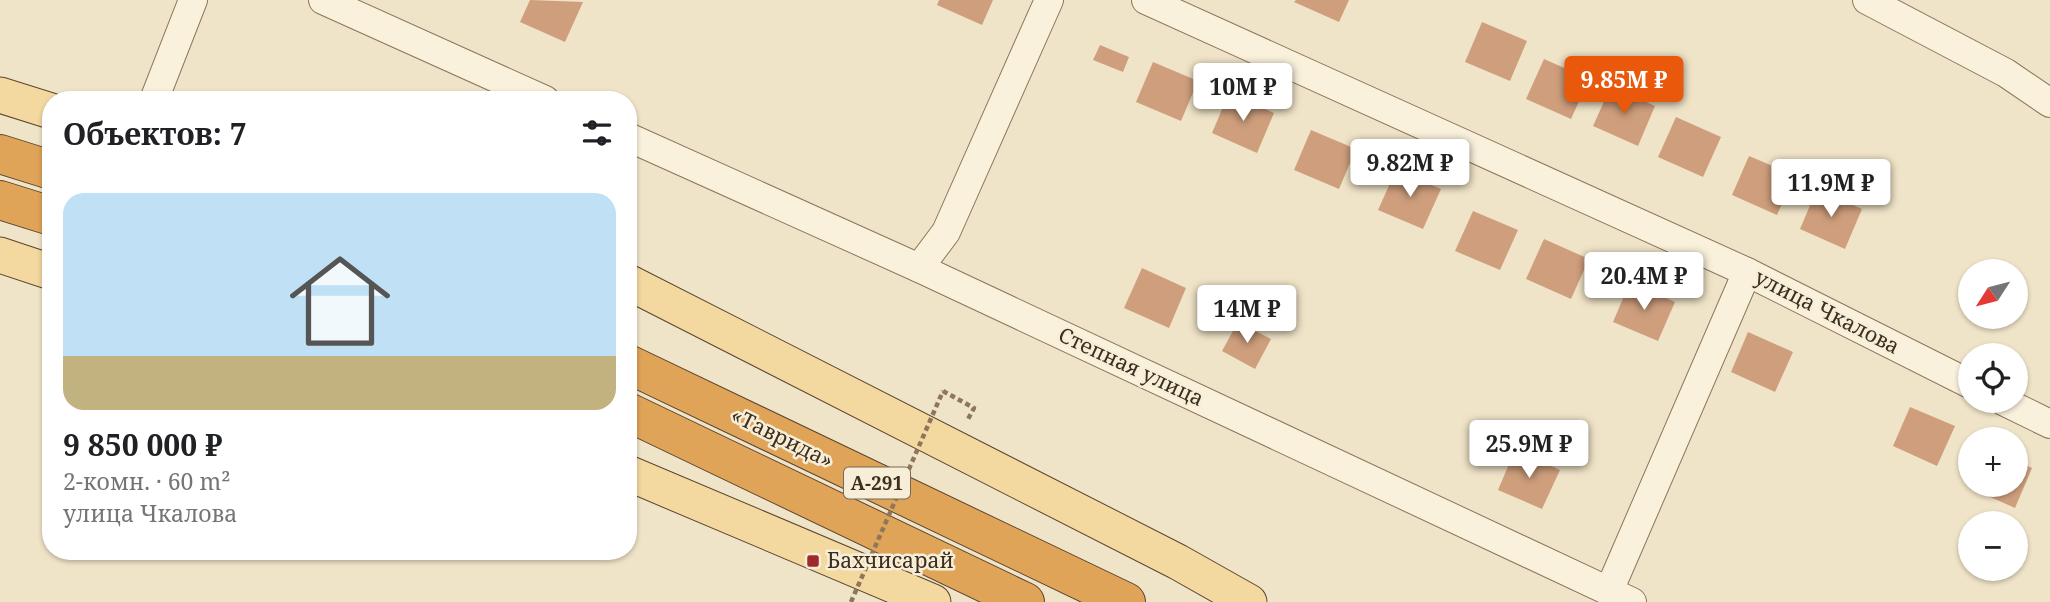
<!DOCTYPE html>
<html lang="ru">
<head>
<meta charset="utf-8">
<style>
  :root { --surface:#fff; --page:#f2f2f2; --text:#202124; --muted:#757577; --line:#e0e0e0; --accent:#ea580c }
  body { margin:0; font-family:"Noto Serif",serif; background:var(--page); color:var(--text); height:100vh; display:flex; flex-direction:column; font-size:26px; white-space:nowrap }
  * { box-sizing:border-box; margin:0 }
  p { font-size:23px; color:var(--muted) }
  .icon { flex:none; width:38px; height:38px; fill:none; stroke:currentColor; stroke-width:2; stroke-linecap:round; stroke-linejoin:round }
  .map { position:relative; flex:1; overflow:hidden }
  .side { position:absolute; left:42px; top:91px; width:595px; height:469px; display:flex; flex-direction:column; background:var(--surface); border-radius:28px; box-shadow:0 2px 5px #0004 }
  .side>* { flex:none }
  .needle { width:46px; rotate:234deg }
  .tools { position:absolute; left:1958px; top:259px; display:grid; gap:14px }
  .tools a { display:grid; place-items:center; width:70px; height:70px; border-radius:50%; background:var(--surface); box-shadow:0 2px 5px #0004; font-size:35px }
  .price { position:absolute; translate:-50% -60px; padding:0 16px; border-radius:7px; background:#fff; color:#222; font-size:23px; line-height:46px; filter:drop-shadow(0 2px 4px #0008) }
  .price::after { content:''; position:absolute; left:50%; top:42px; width:21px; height:16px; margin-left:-10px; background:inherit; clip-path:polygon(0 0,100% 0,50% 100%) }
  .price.active { background:var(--accent); color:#fff }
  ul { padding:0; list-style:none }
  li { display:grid; align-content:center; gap:14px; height:371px; padding:0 21px }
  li+li { border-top:2px solid var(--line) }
  li span { display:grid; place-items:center; height:217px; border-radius:21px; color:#555 }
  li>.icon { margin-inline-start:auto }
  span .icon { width:126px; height:126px; fill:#fffc; stroke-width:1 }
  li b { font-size:30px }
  h2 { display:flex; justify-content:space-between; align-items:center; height:84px; padding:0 21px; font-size:30px }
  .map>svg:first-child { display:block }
  .building { fill:#cf9f7d }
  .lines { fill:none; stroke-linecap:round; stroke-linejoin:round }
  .minor-casing { stroke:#8d765c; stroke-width:30 }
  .major-casing { stroke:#5b4430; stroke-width:37 }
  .highway-casing { stroke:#5b4430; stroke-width:40 }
  .path { stroke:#8d765c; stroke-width:4.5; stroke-dasharray:5 3.5; stroke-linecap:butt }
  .minor { stroke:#faf1dc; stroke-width:28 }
  .major { stroke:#f3d9a0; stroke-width:35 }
  .highway { stroke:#e0a458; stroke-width:38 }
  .path-bridge { stroke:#8d765c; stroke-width:4.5; stroke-dasharray:5 3.5; stroke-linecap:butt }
  .poi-dot { fill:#9e2a2b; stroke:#f7eed8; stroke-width:2.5 }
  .labels { text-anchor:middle; stroke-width:5; stroke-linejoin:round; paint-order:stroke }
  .shield { fill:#f7eed8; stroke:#756857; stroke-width:2 }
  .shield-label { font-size:19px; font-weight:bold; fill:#3d2e20 }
  .street-label { font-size:21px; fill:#3d2e20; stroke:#f7eed8 }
  .poi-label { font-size:21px; fill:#3d2e20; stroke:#f7eed8; text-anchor:start }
</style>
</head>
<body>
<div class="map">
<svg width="2050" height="602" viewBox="0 0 2050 602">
  <rect width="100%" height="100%" fill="#f0e4c8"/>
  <g class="building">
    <polygon points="530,0 583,2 565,42 520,22"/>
    <polygon points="939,0 993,0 982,25 937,5"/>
    <polygon points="1296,0 1349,0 1339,22 1294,2"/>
    <polygon points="1482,22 1527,41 1510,81 1465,62"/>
    <polygon points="1100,45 1129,57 1123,72 1093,60"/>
    <polygon points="1544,59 1589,79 1571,119 1526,99"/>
    <polygon points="1153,62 1198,81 1181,121 1136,102"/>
    <polygon points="1611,86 1655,106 1638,146 1593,126"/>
    <polygon points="1229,93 1274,113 1257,153 1212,133"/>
    <polygon points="1676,117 1721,137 1703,177 1658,157"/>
    <polygon points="1311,130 1356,149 1339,189 1294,170"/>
    <polygon points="1749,156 1794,175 1777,215 1732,195"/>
    <polygon points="1396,170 1441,189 1423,229 1378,210"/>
    <polygon points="1817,189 1862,209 1845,249 1800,229"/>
    <polygon points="1473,211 1518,230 1500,270 1455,251"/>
    <polygon points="1544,239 1589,259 1571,299 1526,279"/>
    <polygon points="1142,268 1186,288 1169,328 1124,308"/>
    <polygon points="1630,282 1675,302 1658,341 1613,322"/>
    <polygon points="1238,322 1271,339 1255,369 1222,351"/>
    <polygon points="1748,332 1793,352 1775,392 1731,372"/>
    <polygon points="1910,407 1955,426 1937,466 1893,446"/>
    <polygon points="1515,450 1560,470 1542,509 1498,490"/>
    <polygon points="2016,461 2032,468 2015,508 1970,488 1971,485 2016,485"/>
  </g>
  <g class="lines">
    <g class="minor-casing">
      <g id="minor">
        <polyline points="323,0 545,100"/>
        <polyline points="1146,0 1747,272 1970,384"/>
        <polyline points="1867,0 2006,73 2050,103"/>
        <polyline points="154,100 193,0"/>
        <polyline points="628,137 919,268 1632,602"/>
        <polyline points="919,268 946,232 1049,0"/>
        <polyline points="2003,401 2050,424"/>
        <polyline points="1609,591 1747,272"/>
      </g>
    </g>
    <g class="major-casing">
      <g id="major">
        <polyline points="0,95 51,111"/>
        <polyline points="0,255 51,272"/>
        <polyline points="628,282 1178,562 1249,602"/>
        <polyline points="628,473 933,602"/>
      </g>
    </g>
    <g class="highway-casing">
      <g id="highway">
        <polyline points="0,154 51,170"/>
        <polyline points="0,200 51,216"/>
        <polyline points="628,364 1126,602"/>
        <polyline points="628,412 1025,602"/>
      </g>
    </g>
    <polyline class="path" points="943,391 974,408 967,421"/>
    <use href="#minor" class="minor"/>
    <use href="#major" class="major"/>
    <use href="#highway" class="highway"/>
    <polyline class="path-bridge" points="851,602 943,391"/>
  </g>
  <rect class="poi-dot" x="806" y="554" width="14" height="14" rx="3.5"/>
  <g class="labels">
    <rect class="shield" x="844" y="467.5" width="66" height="31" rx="5"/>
    <g class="shield-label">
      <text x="877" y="490">А-291</text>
    </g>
    <g class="street-label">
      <text transform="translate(1827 312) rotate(27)" y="7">улица Чкалова</text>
      <text transform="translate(1131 367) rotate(25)" y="7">Степная улица</text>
      <text transform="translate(782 438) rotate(26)" y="7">«Таврида»</text>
    </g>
    <g class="poi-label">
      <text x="827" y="568">Бахчисарай</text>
    </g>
  </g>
</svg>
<div class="tools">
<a><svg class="needle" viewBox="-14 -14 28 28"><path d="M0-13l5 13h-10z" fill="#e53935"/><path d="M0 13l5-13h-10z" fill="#757577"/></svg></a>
<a><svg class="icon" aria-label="locate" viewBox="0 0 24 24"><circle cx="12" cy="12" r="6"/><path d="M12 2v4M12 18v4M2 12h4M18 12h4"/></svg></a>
<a>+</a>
<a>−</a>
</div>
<b class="price active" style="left:1624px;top:116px">9.85M ₽</b>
<b class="price" style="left:1243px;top:123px">10M ₽</b>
<b class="price" style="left:1410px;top:199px">9.82M ₽</b>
<b class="price" style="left:1831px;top:219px">11.9M ₽</b>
<b class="price" style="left:1644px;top:312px">20.4M ₽</b>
<b class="price" style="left:1247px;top:345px">14M ₽</b>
<b class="price" style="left:1529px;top:480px">25.9M ₽</b>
<section class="side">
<h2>Объектов: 7<svg class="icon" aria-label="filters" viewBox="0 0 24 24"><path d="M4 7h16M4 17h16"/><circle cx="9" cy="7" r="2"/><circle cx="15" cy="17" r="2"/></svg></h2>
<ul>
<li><span style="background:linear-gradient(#bfe0f5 75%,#c2b280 0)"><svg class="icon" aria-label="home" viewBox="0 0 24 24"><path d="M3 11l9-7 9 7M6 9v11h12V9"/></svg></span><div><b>9 850 000 ₽</b><p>2-комн. · 60 m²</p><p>улица Чкалова</p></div></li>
</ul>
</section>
</div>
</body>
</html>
